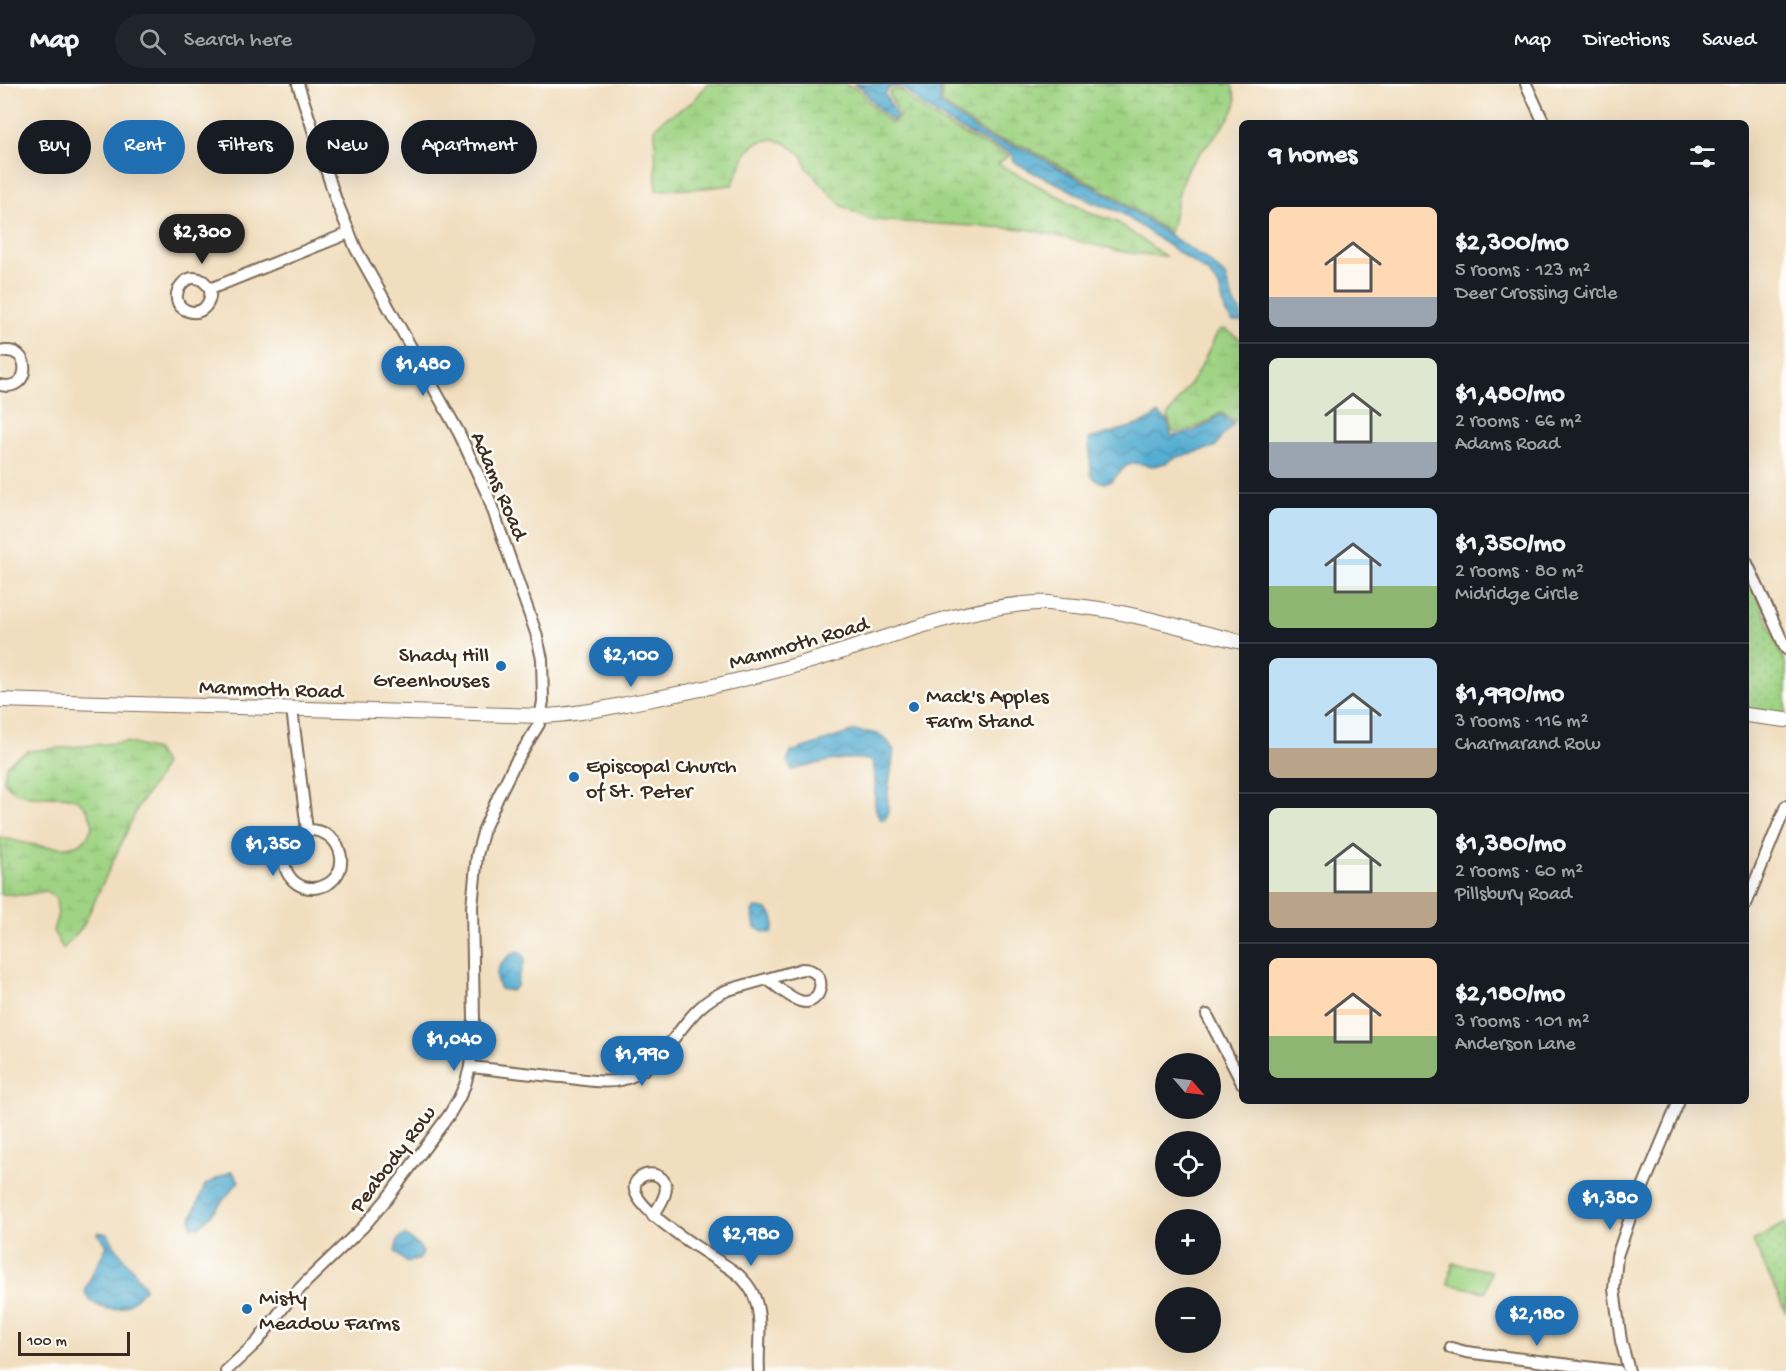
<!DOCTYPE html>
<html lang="en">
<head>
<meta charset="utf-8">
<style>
  :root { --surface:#171b24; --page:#20242c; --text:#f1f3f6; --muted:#9ea1a6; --line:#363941; --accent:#1f6fb2 }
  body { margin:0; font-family:"Gochi Hand",sans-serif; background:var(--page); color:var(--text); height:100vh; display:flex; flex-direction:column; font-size:22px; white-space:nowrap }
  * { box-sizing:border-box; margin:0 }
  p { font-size:20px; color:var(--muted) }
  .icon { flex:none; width:33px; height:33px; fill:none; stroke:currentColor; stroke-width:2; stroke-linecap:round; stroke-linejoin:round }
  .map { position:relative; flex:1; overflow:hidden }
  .details { position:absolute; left:1239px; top:36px; width:510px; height:984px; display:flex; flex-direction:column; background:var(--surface); border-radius:9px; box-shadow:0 6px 24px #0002 }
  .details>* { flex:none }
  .hud { position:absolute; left:18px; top:36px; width:570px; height:54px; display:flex; gap:12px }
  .needle { width:39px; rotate:118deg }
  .buttons { position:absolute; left:1155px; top:969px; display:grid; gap:12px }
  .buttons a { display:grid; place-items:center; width:66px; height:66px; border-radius:50%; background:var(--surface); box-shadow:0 6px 24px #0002; font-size:30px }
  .scale { position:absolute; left:18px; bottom:15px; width:112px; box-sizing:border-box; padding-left:6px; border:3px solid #3b2a1e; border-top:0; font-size:16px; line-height:21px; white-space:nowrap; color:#3b2a1e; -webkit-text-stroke:4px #fdfcf7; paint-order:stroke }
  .price { position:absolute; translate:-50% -51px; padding:0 14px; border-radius:21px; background:var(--accent); color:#fff; font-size:20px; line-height:39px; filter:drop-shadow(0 2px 3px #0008) }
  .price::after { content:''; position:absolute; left:50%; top:36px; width:18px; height:14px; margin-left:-9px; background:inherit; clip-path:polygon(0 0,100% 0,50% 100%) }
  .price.current { background:#222; color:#fff }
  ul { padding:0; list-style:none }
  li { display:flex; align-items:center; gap:18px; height:150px; padding:0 30px }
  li+li { border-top:2px solid var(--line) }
  li span { display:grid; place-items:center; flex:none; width:168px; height:120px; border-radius:9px; color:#555 }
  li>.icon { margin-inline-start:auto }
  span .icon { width:72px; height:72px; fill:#fffc; stroke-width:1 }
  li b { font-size:26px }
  h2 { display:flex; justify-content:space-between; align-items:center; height:72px; padding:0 30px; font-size:26px }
  .tag { padding:0 21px; border-radius:27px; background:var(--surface); box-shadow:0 6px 24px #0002; font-size:21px; line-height:54px }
  .tag.current { background:var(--accent); color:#fff }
  header { display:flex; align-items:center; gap:36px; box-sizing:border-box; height:84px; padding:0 30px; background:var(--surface); border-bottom:2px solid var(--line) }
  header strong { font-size:28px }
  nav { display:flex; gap:33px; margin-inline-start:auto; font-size:21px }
  .search { width:420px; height:54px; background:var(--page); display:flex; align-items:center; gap:15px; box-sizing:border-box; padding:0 21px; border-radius:33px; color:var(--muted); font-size:22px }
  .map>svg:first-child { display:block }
  .wetland { fill:url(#wetland-marsh); stroke:#6e7f52; stroke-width:1.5 }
  .park { fill:url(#park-dots); stroke:#6e7f52; stroke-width:1.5 }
  .pitch { fill:#a0d485; stroke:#6e7f52; stroke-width:1.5 }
  .water { fill:url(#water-waves); stroke:#486c78; stroke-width:1.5 }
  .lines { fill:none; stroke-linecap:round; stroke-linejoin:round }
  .minor-casing { stroke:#7b6956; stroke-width:14 }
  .major-casing { stroke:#7b6956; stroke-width:16 }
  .minor { stroke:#fff; stroke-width:10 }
  .major { stroke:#fff; stroke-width:14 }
  .poi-dot { fill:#1f6fb2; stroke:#fdfcf7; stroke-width:2 }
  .labels { text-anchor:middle; stroke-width:5; stroke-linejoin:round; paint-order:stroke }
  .street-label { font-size:22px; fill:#3b2a1e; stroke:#fdfcf7 }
  .poi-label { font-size:22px; fill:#3b2a1e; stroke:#fdfcf7; text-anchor:start }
</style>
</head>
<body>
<header>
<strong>Map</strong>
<div class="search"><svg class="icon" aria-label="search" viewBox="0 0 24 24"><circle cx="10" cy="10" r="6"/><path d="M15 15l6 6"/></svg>Search here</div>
<nav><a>Map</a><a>Directions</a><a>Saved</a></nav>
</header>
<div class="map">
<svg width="1786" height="1287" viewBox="0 0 1786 1287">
  <defs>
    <pattern id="wetland-marsh" width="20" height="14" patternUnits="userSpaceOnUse" patternTransform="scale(1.5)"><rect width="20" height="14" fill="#a0d485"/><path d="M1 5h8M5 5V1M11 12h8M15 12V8" fill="none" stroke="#8bb672"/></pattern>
    <pattern id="park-dots" width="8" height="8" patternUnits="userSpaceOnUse" patternTransform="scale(1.5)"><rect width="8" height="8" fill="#a0d485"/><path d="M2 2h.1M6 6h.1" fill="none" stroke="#8bb672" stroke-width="1.8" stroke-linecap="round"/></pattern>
    <pattern id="water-waves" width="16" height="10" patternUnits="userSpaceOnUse" patternTransform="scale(1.5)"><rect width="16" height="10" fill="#54add2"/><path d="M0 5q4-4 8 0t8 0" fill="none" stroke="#478daa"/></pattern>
  </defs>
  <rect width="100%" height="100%" fill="#fdfcf7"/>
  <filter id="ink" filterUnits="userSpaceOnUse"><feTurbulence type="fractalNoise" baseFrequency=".0167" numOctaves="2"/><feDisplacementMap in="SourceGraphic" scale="12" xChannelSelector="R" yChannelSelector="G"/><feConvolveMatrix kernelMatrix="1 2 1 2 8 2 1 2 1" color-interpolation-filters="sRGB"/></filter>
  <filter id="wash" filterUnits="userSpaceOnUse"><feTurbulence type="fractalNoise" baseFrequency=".008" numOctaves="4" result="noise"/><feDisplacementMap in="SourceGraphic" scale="24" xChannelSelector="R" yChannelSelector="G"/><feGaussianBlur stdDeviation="1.35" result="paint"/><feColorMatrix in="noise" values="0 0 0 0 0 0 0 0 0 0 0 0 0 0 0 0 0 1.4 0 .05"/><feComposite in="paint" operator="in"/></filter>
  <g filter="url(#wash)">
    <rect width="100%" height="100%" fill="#f1debf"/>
    <g class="wetland">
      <path d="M707,0H845L860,6L875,25L892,40L900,32L889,11L892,6H901C930,36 971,55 1009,71L998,80L1092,130L1117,138L1165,172L1128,169L1027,145L870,136L842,122L807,84L802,71L785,59L774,55L756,59L747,68L732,101L694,105L656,106L655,43L664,35L693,18Z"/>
      <path d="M942,0H1232C1232,6 1237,12 1236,18C1233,38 1198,67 1187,86C1178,102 1175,131 1170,149L1116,113L1026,63L989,52L942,19Z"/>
      <path d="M1225,245L1242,256V331L1235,337L1221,329C1216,331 1213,334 1209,337C1201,342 1181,350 1172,348L1168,331C1182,312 1196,293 1206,272C1211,263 1214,254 1219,246Z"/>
      <path d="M126,658L155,666L164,679L158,694L139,721L83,842L63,865L53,847L58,830L56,814L46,807L24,811L0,810V753C20,758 72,773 86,754C89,751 91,745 93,741C81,695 50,721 18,709C13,708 8,701 4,697L6,682L15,674L28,667Z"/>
    </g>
    <g class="park">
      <polygon points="1752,498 1786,582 1786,630 1746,625 1746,500"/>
      <polygon points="1786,1139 1786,1229 1753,1157"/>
    </g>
    <polygon class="pitch" points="1453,1179 1491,1187 1486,1208 1448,1200"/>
    <g class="water">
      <path d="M853,0H940V20L988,54L1025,65L1115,115L1209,177L1225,192L1235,222L1241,226L1242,238H1233L1226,230L1219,202L1207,188L1118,127L1093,119L1065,103L1034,89L1013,77L1011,69C973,53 932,33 902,3H890L885,10L897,32L892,37L877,23L861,3Z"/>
      <path d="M1158,330L1167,336L1171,351C1182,352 1210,343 1216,333L1222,331L1234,340L1224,350L1215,363L1174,374L1166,379L1153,382L1135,379L1126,382L1111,397L1104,399L1096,396L1091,391L1089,355L1144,339Z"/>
      <path d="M854,647C876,649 881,646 894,666L888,708V730L885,735H880C869,718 880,696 872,677C846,670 818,680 792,686L787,678L791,668Z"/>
      <path d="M756,824C772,824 778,834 772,849L763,848L755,843L752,827Z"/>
      <path d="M517,867L523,871L525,877L518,894L517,902L511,907L500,905C490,887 502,876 517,867Z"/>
      <polygon points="232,1087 239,1097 212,1130 199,1143 191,1143 191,1135 205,1101"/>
      <path d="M98,1148L108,1150C117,1170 135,1184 145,1204C133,1219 118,1232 99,1222C92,1218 89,1216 85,1209C89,1192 100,1177 107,1161L98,1151Z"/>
      <polygon points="405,1151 418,1161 423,1168 420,1175 407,1179 400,1173 395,1167 398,1155"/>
    </g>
  </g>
  <g filter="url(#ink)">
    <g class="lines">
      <g class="minor-casing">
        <g id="minor">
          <polyline points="1526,0 1544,39"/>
          <path d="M210,205C212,218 203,232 188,227C160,217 191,174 210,205L349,149"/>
          <path d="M0,268C33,260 32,309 0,301"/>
          <polyline points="1746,477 1786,565"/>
          <path d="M292,625L307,746C268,758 283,812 320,803C354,794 345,744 307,746"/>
          <polyline points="1746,820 1786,722"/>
          <polyline points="1207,931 1242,999"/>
          <path d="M470,983C500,986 531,990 562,993C581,995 602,1000 621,996C637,992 649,983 660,971C684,945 693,920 728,906L802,885C831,885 822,924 800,917C788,913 777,902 767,895"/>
          <path d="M653,1132C660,1121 675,1101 658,1092C654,1090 649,1090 645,1091C599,1110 720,1176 732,1186C740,1191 746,1198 751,1206C765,1230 757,1261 759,1287"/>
          <polyline points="1451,1264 1466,1268 1618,1287"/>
          <polyline points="226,1287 257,1258 289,1216 307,1197 363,1143 386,1116 449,1031 459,1014 465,1001 470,983 474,936 472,823 477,771 484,745 498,713 514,681 539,640 543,617 542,575 536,549 488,412 459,349 356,165 336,116 298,0"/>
          <polyline points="1629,1287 1621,1257 1614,1205 1617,1172 1630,1134 1679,1017"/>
        </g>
      </g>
      <g class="major-casing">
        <g id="major">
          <path d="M0,616L541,632C570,631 598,626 626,620C697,607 766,591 834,570C900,549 967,523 1037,519C1046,518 1055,520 1064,521C1125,525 1183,545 1242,558"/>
          <polyline points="1746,631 1786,636"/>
        </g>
      </g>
      <use href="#minor" class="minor"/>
      <use href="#major" class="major"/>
    </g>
  </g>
  <g class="poi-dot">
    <circle cx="501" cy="582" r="6"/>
    <circle cx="914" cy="623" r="6"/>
    <circle cx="574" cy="693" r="6"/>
    <circle cx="247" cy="1225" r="6"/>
  </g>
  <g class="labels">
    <g class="street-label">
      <text transform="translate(501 401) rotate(67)" y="8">Adams Road</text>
      <text transform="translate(798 557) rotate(-16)" y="8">Mammoth Road</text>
      <text transform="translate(271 603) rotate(2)" y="8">Mammoth Road</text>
      <text transform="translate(391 1074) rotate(-53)" y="8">Peabody Row</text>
    </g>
    <g class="poi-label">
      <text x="489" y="577" text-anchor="end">Shady Hill<tspan x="489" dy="25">Greenhouses</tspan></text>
      <text x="926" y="618">Mack's Apples<tspan x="926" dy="25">Farm Stand</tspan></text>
      <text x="586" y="688">Episcopal Church<tspan x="586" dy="25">of St. Peter</tspan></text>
      <text x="259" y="1220">Misty<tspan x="259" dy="25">Meadow Farms</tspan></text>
    </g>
  </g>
</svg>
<div class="buttons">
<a><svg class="needle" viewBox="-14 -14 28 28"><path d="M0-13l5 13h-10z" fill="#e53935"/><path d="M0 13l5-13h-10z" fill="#9ea1a6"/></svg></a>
<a><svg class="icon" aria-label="locate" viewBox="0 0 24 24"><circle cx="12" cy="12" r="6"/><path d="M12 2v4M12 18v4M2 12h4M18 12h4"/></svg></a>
<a>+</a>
<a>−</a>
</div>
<div class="scale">100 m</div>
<b class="price current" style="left:202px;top:181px">$2,300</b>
<b class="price" style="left:423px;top:313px">$1,480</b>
<b class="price" style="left:631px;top:604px">$2,100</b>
<b class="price" style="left:273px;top:793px">$1,350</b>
<b class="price" style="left:454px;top:988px">$1,040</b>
<b class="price" style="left:642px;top:1003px">$1,990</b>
<b class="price" style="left:1610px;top:1147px">$1,380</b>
<b class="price" style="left:751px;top:1183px">$2,980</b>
<b class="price" style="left:1537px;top:1263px">$2,180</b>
<div class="hud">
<a class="tag">Buy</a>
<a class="tag current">Rent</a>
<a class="tag">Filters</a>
<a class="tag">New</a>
<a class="tag">Apartment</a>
</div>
<section class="details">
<h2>9 homes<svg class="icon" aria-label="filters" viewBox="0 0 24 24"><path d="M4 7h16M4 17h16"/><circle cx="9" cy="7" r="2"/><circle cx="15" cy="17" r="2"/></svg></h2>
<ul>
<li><span style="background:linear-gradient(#ffd9b3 75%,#9aa5b1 0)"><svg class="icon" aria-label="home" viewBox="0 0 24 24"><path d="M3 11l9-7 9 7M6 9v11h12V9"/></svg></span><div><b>$2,300/mo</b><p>5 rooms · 123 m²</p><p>Deer Crossing Circle</p></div></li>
<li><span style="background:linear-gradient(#dfe7d0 70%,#9aa5b1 0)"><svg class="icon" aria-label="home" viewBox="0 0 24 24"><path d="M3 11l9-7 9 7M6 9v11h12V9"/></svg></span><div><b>$1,480/mo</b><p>2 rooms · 66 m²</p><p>Adams Road</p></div></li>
<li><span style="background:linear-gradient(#bfe0f5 65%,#8fb573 0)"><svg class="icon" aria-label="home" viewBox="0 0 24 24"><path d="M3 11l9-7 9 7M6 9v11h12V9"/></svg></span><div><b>$1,350/mo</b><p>2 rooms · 80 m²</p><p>Midridge Circle</p></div></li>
<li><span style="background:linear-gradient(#bfe0f5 75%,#b9a48a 0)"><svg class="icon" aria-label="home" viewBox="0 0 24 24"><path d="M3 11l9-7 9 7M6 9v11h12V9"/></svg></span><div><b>$1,990/mo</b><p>3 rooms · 116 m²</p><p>Charmarand Row</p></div></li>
<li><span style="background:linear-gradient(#dfe7d0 70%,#b9a48a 0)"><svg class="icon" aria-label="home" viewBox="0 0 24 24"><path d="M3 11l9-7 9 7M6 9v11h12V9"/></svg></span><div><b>$1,380/mo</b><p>2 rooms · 60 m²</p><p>Pillsbury Road</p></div></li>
<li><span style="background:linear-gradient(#ffd9b3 65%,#8fb573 0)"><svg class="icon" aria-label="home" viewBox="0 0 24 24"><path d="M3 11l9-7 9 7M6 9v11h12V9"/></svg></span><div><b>$2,180/mo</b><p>3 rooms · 101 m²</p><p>Anderson Lane</p></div></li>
</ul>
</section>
</div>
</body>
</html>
